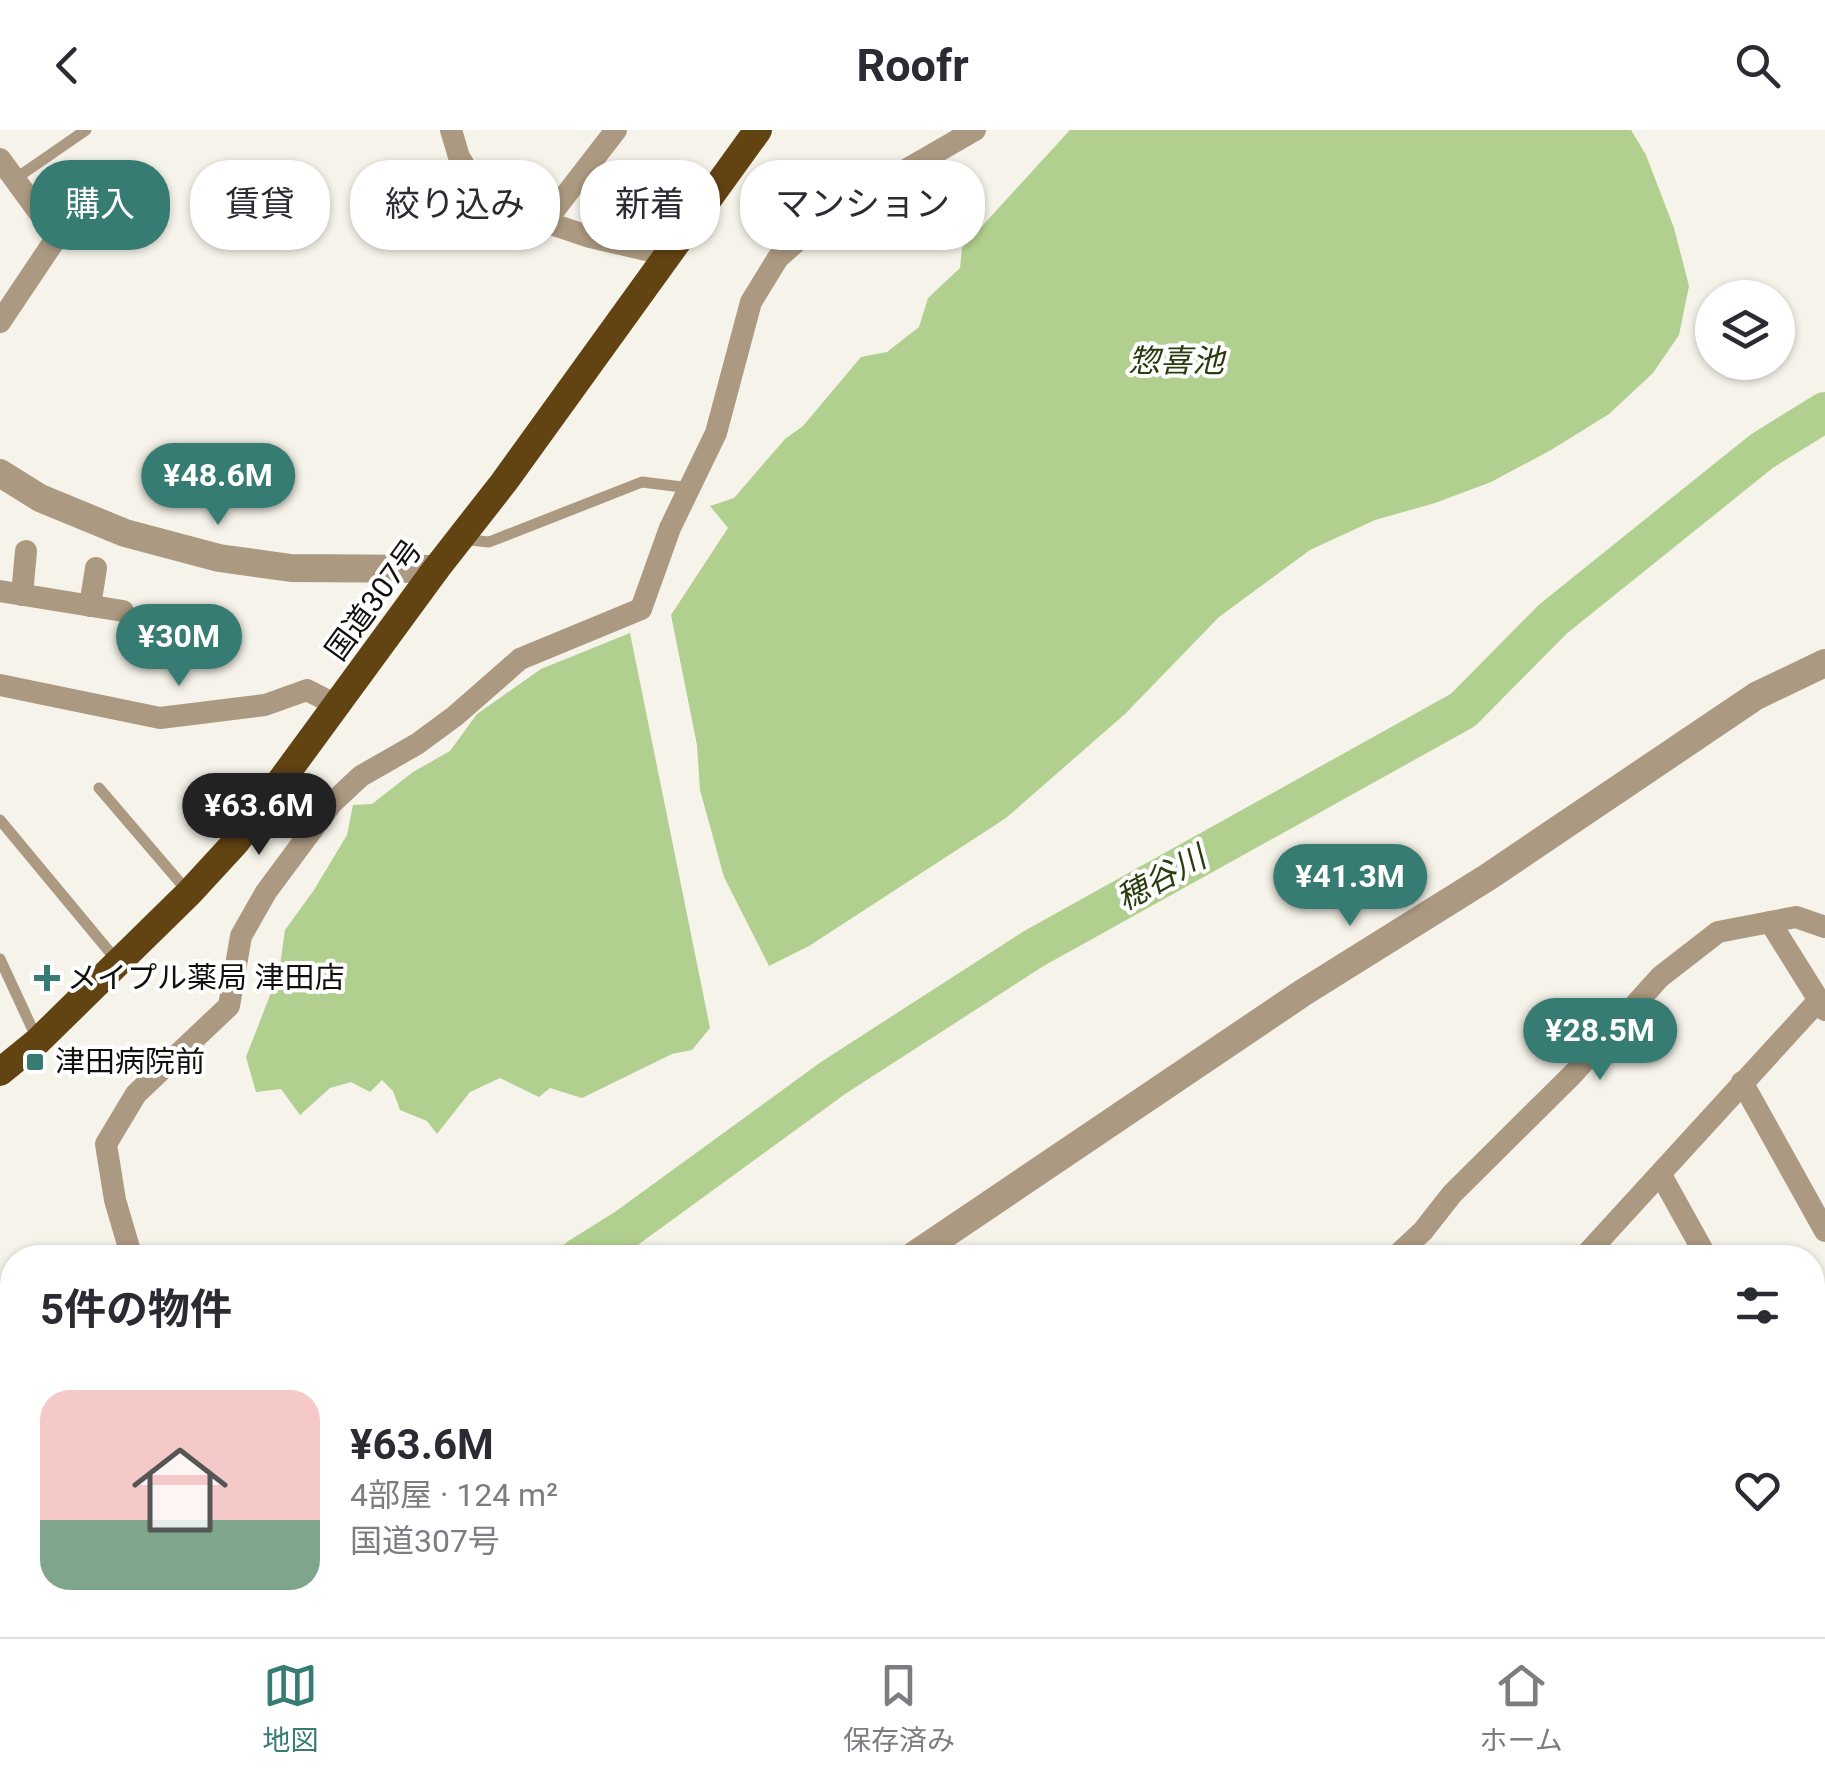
<!DOCTYPE html>
<html lang="ja">
<head>
<meta charset="utf-8">
<style>
  :root { --surface:#fff; --page:#f7f7f7; --text:#2b2b33; --muted:#7c7c81; --line:#e1e1e2; --accent:#367c72 }
  body { margin:0; font-family:Roboto,"Noto Sans JP",sans-serif; background:var(--page); color:var(--text); height:100vh; display:flex; flex-direction:column; font-size:38px; white-space:nowrap }
  * { box-sizing:border-box; margin:0 }
  p { font-size:32px; color:var(--muted) }
  .icon { flex:none; width:55px; height:55px; fill:none; stroke:currentColor; stroke-width:2; stroke-linecap:round; stroke-linejoin:round }
  .map { position:relative; flex:1; overflow:hidden }
  .side { position:absolute; left:0px; top:1115px; width:1825px; height:392px; display:flex; flex-direction:column; background:var(--surface); border-radius:40px 40px 0 0; box-shadow:0 2px 8px #0004 }
  .side>* { flex:none }
  .hud { position:absolute; left:30px; top:30px; width:1000px; height:90px; display:flex; gap:20px }
  .controls { position:absolute; left:1695px; top:150px; display:grid; gap:20px }
  .controls a { display:grid; place-items:center; width:100px; height:100px; border-radius:50%; background:var(--surface); box-shadow:0 2px 8px #0004; font-size:50px }
  .price { position:absolute; translate:-50% -85px; padding:0 22px; border-radius:35px; background:var(--accent); color:#fff; font-size:32px; line-height:65px; filter:drop-shadow(0 2px 5px #0008) }
  .price::after { content:''; position:absolute; left:50%; top:60px; width:30px; height:22px; margin-left:-15px; background:inherit; clip-path:polygon(0 0,100% 0,50% 100%) }
  .price.on { background:#222; color:#fff }
  ul { padding:0; list-style:none }
  li { display:flex; align-items:center; gap:30px; height:250px; padding:0 40px }
  li+li { border-top:2px solid var(--line) }
  li span { display:grid; place-items:center; flex:none; width:280px; height:200px; border-radius:30px; color:#555 }
  li>.icon { margin-inline-start:auto }
  span .icon { width:120px; height:120px; fill:#fffc; stroke-width:1 }
  li b { font-size:42px }
  h2 { display:flex; justify-content:space-between; align-items:center; height:120px; padding:0 40px; font-size:42px }
  .pill { padding:0 35px; border-radius:40px; background:var(--surface); box-shadow:0 2px 8px #0004; font-size:35px; line-height:90px }
  .pill.on { background:var(--accent); color:#fff }
  header { display:flex; justify-content:space-between; align-items:center; height:130px; padding:0 40px; background:var(--surface); font-size:45px; font-weight:700 }
  .dock { display:flex; justify-content:space-around; align-items:center; height:140px; border-top:2px solid var(--line); background:var(--surface); font-size:28px; color:var(--muted) }
  .dock a { display:grid; justify-items:center; gap:5px }
  .dock .on { color:var(--accent) }
  .map>svg:first-child { display:block }
  .water { fill:#b1cf8f }
  .lines { fill:none; stroke-linecap:round; stroke-linejoin:round }
  .river { stroke:#b1cf8f; stroke-width:40 }
  .service { stroke:#ac9981; stroke-width:11 }
  .minor { stroke:#ac9981; stroke-width:22 }
  .tertiary { stroke:#ac9981; stroke-width:28 }
  .trunk { stroke:#624312; stroke-width:28 }
  .poi-dot { fill:#367c72; stroke:#fff; stroke-width:4 }
  .labels { text-anchor:middle; stroke-width:8; stroke-linejoin:round; paint-order:stroke }
  .street-label { font-size:30px; fill:#11100d; stroke:#fff }
  .poi-label { font-size:30px; fill:#11100d; stroke:#fff; text-anchor:start }
  .water-label { font-size:32px; font-style:italic; fill:#2a3d0f; stroke:#fff }
</style>
</head>
<body>
<header><svg class="icon" aria-label="back" viewBox="0 0 24 24"><path d="M15 5l-7 7 7 7"/></svg>Roofr<svg class="icon" aria-label="search" viewBox="0 0 24 24"><circle cx="10" cy="10" r="6"/><path d="M15 15l6 6"/></svg></header>
<div class="map">
<svg width="1825" height="1507" viewBox="0 0 1825 1507">
  <rect width="100%" height="100%" fill="#f6f3ea"/>
  <g class="water">
    <polygon points="1070,0 1631,0 1646,25 1674,98 1689,156 1679,205 1653,243 1609,284 1551,320 1491,352 1435,373 1375,390 1310,420 1219,487 1125,584 1006,688 809,816 769,836 724,747 700,660 697,615 671,485 728,398 710,376 734,368 785,309 803,296 861,227 887,222 919,197 928,168 960,138 962,118"/>
    <polygon points="630,503 710,898 692,920 672,924 582,968 550,958 539,967 500,948 470,962 437,1004 427,991 400,980 393,961 382,950 370,962 351,952 330,958 300,985 281,959 256,962 246,927 279,842 285,800 314,760 347,705 353,675 372,674 413,642 450,621 477,584 541,539"/>
  </g>
  <g class="lines">
    <g class="river">
      <polyline points="579,1128 627,1098 833,948 1033,819 1463,580 1553,489 1762,321 1825,282"/>
      <polyline points="0,1346 12,1343"/>
    </g>
    <g class="service">
      <polyline points="15,49 86,0"/>
      <polyline points="461,409 489,412 642,352 690,358"/>
      <polyline points="99,658 189,763"/>
      <polyline points="0,690 118,832"/>
      <polyline points="0,829 38,911"/>
    </g>
    <g class="minor">
      <polyline points="451,0 459,27 486,72 590,107 668,125"/>
      <polyline points="0,29 57,107 0,192"/>
      <polyline points="545,92 616,0"/>
      <polyline points="0,461 123,481"/>
      <polyline points="22,465 26,421"/>
      <polyline points="90,476 96,438"/>
      <polyline points="0,555 160,588 265,575 307,560 336,575"/>
      <polyline points="1770,792 1825,880"/>
      <polyline points="1742,952 1825,1101"/>
      <polyline points="1661,1045 1707,1128"/>
      <polyline points="132,1128 115,1070 106,1014 136,964 229,876 241,806 266,762 332,673 361,646 417,614 455,586 520,529 641,479 670,398 716,303 751,172 778,128 824,87 975,0"/>
      <polyline points="1394,1128 1423,1101 1452,1064 1572,945 1660,847 1718,802 1796,787 1825,797"/>
      <polyline points="1583,1128 1819,870"/>
      <polyline points="0,1281 12,1279"/>
      <polyline points="1812,1317 1825,1339"/>
      <polyline points="1812,1386 1825,1382"/>
      <polyline points="94,1495 95,1507"/>
      <polyline points="714,1495 714,1507"/>
      <polyline points="0,1507 51,1495"/>
      <polyline points="664,1507 665,1495"/>
      <polyline points="962,1507 968,1495"/>
      <polyline points="1136,1507 1147,1495"/>
      <polyline points="1460,1507 1463,1495"/>
    </g>
    <g class="tertiary">
      <polyline points="0,343 40,368 125,403 219,428 291,438 436,439"/>
      <polyline points="910,1128 1304,862 1488,747 1756,566 1825,533"/>
      <polyline points="0,1431 12,1428"/>
      <polyline points="0,1461 12,1459"/>
      <polyline points="1812,1466 1825,1462"/>
      <polyline points="0,1482 12,1479"/>
      <polyline points="1334,1507 1348,1503 1400,1507"/>
      <polyline points="1701,1507 1734,1495"/>
    </g>
    <polyline class="trunk" points="0,942 38,911 189,763 236,712 436,439 504,352 758,0"/>
  </g>
  <g class="poi-dot">
    <path d="M42 833h10v10h10v10h-10v10h-10v-10h-10v-10h10z"/>
    <rect x="25" y="922" width="20" height="20" rx="5"/>
  </g>
  <g class="labels">
    <g class="street-label">
      <text transform="translate(374 470) rotate(-54)" y="10">国道307号</text>
    </g>
    <g class="poi-label">
      <text x="67" y="858">メイプル薬局 津田店</text>
      <text x="55" y="942">津田病院前</text>
    </g>
    <g class="water-label">
      <text x="1176" y="242">惣喜池</text>
      <text transform="translate(1161 748) rotate(-29)" y="11">穂谷川</text>
    </g>
  </g>
</svg>
<div class="controls">
<a><svg class="icon" aria-label="layers" viewBox="0 0 24 24"><path d="M12 4l9 5-9 5-9-5zM3 14l9 5 9-5"/></svg></a>
</div>
<b class="price" style="left:218px;top:398px">¥48.6M</b>
<b class="price" style="left:179px;top:559px">¥30M</b>
<b class="price on" style="left:259px;top:728px">¥63.6M</b>
<b class="price" style="left:1350px;top:799px">¥41.3M</b>
<b class="price" style="left:1600px;top:953px">¥28.5M</b>
<div class="hud">
<a class="pill on">購入</a>
<a class="pill">賃貸</a>
<a class="pill">絞り込み</a>
<a class="pill">新着</a>
<a class="pill">マンション</a>
</div>
<section class="side">
<h2>5件の物件<svg class="icon" aria-label="filters" viewBox="0 0 24 24"><path d="M4 7h16M4 17h16"/><circle cx="9" cy="7" r="2"/><circle cx="15" cy="17" r="2"/></svg></h2>
<ul>
<li><span style="background:linear-gradient(#f6c9c9 65%,#7fa58c 0)"><svg class="icon" aria-label="home" viewBox="0 0 24 24"><path d="M3 11l9-7 9 7M6 9v11h12V9"/></svg></span><div><b>¥63.6M</b><p>4部屋 · 124 m²</p><p>国道307号</p></div><svg class="icon" aria-label="heart" viewBox="0 0 24 24"><path d="M12 20l-8-8c-3-5 5-10 8-4 3-6 11-1 8 4z"/></svg></li>
</ul>
</section>
</div>
<nav class="dock">
<a class="on"><svg class="icon" aria-label="map" viewBox="0 0 24 24"><path d="M3 6l6-2 6 2 6-2v14l-6 2-6-2-6 2zM9 4v14M15 6v14"/></svg>地図</a>
<a><svg class="icon" aria-label="saved" viewBox="0 0 24 24"><path d="M7 4h10v16l-5-4-5 4z"/></svg>保存済み</a>
<a><svg class="icon" aria-label="home" viewBox="0 0 24 24"><path d="M3 11l9-7 9 7M6 9v11h12V9"/></svg>ホーム</a>
</nav>
</body>
</html>
